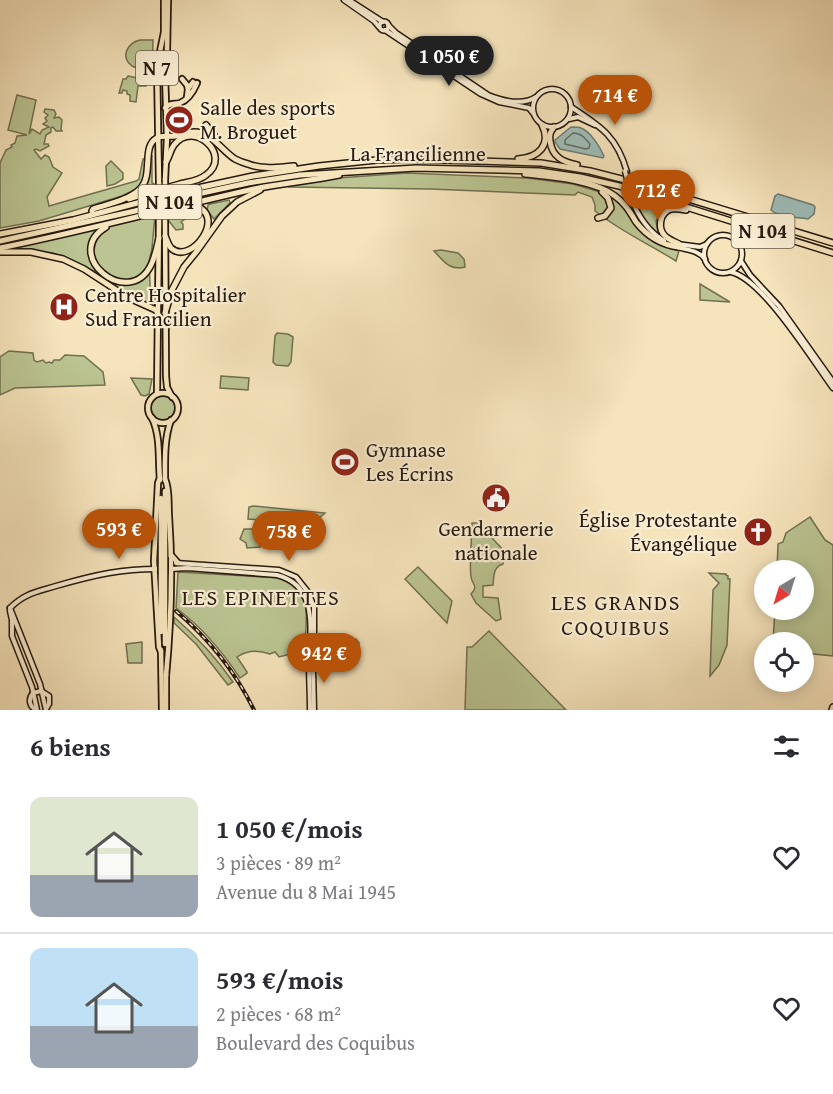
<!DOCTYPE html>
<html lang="fr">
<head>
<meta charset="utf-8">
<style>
  :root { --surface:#fff; --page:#f2f2f3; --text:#2b2b33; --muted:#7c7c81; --line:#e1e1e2; --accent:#b45309 }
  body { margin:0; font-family:"Gentium Book Plus",serif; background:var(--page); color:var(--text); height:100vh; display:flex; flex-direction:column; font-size:22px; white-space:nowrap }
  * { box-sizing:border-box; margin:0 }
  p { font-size:20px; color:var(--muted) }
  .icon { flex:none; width:33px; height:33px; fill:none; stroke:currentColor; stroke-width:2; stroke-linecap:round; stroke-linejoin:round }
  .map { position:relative; height:710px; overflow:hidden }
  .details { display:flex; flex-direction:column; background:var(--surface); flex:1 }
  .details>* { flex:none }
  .needle { width:39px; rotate:218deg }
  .fabs { position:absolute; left:754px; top:560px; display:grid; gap:12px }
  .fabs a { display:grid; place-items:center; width:60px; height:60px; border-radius:50%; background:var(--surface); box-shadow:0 3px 15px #0003; font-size:30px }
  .price { position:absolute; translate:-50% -51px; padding:0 14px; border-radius:21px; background:var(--accent); color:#fff; font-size:20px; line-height:39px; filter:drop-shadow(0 2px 3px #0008) }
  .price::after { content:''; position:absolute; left:50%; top:36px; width:18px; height:14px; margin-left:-9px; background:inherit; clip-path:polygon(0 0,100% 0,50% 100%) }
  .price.on { background:#222; color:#fff }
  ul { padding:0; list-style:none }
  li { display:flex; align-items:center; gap:18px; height:150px; padding:0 30px }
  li+li { border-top:2px solid var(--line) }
  li span { display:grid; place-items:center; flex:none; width:168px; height:120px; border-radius:12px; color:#555 }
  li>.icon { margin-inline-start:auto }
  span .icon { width:72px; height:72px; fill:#fffc; stroke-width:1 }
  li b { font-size:26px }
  h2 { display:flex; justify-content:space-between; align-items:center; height:72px; padding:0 30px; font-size:26px }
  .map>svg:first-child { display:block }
  .green { fill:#bbc492; stroke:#717050; stroke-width:1.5 }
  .water { fill:#9ebdb8; stroke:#6e7c74; stroke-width:1.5 }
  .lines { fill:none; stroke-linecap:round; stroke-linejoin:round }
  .shore { stroke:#626c64; stroke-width:1.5 }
  .secondary-casing { stroke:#271b0f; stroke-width:7 }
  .primary-casing { stroke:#271b0f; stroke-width:8 }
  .trunk-casing { stroke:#271b0f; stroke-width:8 }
  .secondary { stroke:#f9edd3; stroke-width:4 }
  .primary { stroke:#f6e4bc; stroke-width:4.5 }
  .trunk { stroke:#f6e4bc; stroke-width:5 }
  .rail-casing { stroke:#271b0f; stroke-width:4 }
  .rail { stroke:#f9edd3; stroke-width:1.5; stroke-dasharray:4.5; stroke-linecap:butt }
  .secondary-bridge-casing { stroke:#271b0f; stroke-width:7; stroke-linecap:butt }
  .primary-bridge-casing { stroke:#271b0f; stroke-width:8; stroke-linecap:butt }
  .secondary-bridge { stroke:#f9edd3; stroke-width:4 }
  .primary-bridge { stroke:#f6e4bc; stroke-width:4.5 }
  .labels { text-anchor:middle; stroke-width:4.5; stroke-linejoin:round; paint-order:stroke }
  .shield { fill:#f9edd3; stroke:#665a4a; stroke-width:1.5 }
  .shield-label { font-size:20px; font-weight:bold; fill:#271b0f }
  .poi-label { font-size:21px; fill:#271b0f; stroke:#f9edd3; text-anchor:start }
  .street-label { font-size:21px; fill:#271b0f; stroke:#f9edd3 }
  .neighbourhood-label { font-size:22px; letter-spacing:1.5px; fill:#271b0f; stroke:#f9edd3 }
</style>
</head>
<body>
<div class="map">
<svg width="833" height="710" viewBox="0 0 833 710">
  <rect width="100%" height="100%" fill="#f6e4bc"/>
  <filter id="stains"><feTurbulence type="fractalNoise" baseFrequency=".00333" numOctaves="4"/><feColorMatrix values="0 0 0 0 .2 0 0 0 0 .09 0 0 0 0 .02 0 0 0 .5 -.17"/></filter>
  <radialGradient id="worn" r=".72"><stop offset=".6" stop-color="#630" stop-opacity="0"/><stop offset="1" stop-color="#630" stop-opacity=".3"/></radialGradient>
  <g class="green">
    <path d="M140,40H153L152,71C146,70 137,69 132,66C120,57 127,43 140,40Z"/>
    <polygon points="128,76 147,80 146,86 138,86 136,102 130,101 130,95 127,94 127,91 123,90 122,93 119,93 123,79 126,79"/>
    <polygon points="17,95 36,100 29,134 32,129 40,134 42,130 49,127 43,124 47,121 45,118 48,115 44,112 45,109 54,110 56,114 54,118 59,117 62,120 61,129 62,131 56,131 53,127 51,128 51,132 46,135 44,144 48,144 49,146 40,151 36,149 34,150 41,159 45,155 49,157 53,167 62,173 47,197 49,206 136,181 139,179 143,159 152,156 152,183 154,184 154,188 143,191 134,190 122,196 39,221 0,228 0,163 6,150 12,147 11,145 15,143 17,136 27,135 8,130"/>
    <polygon points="111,161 123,173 123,179 115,184 107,186 106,166"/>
    <path d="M407,173L527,178L573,184L610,195L626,210L639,229L647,237L658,244L679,251L676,261C649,244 620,231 595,211V205L592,197L578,192L575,195L430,189L289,187V186L338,178Z"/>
    <path d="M635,195L657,204L662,209L656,221L658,233H655C644,224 638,209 635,195Z"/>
    <polygon points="229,200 230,202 229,204 214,219 207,210 208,205 210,204"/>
    <path d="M187,209H189L190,210L189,216L181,222L183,224V229L176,230L168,220C170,210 178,210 187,209Z"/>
    <polygon points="155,215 152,248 149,262 151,305 137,300 115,288 96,272 53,253 14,249 14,247"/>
    <path d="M441,250L458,253L464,259L465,267C449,271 444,261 434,251Z"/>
    <polygon points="700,284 730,302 700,300"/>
    <polygon points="277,333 288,334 293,337 291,362 288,366 276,365 273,362 275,336"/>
    <polygon points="9,351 33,353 34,360 37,362 43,360 46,363 49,362 52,363 54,360 60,360 65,355 84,356 103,372 105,385 15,388 0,395 0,357"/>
    <polygon points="221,376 249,378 248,390 220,388"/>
    <polygon points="131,378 152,379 149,394 145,396 141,395"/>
    <circle cx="163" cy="408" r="12"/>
    <polygon points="253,506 325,513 312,524 248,519 249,507"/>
    <polygon points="810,517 825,540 833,545 833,656 804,653 804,642 773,642 775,609 804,609 804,570 777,570 778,544 783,542 786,533"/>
    <path d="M472,523H478L507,554L503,559V564C493,567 494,576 493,585L483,586V597L498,598L501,619L496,621L476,603L471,594C479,585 472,585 471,577C469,561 472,539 472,523Z"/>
    <polygon points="244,529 261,529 260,547 247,548 246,543 240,539"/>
    <polygon points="418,567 452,601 447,623 405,579"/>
    <path d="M178,572L282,578C290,582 300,587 304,596C309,608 305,641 304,654L294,653L279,657L275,652L270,654C259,650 247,650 237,657L247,672V673L240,678C222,651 202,627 176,608Z"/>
    <polygon points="709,573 726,574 726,575 728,576 728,579 730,579 727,645 719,665 710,676 713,590 719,583"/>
    <path d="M174,617C197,637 216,657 233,682L228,685L196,644L174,623Z"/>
    <polygon points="489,631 566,710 465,710 467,647 472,647"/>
    <polygon points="335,639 356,639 359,643 359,646 349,655 345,653 333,653"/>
    <polygon points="142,642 142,663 128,663 126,644"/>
  </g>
  <g class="water">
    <path d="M571,127C573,127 579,127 581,128C591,132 600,147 604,156L603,158L560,149L555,142V140Z"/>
    <path d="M778,194L813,205L815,207L814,214L808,219C796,217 780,218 771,210L775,196Z"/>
  </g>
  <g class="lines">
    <path class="shore" d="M573,133C581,133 585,138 590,144L589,148L586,149L565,144V140Z"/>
    <g class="secondary-casing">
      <g id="secondary">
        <polyline points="344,0 374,21 379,27"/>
        <polyline points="349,0 383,22"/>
        <circle cx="384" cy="26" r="4.5"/>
        <path d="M388,25L396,33L488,95C503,101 522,106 536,97"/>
        <polyline points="385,30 481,94 499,102 529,108 533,113"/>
        <circle cx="552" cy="108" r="19"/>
        <path d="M571,107C600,126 617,136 627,172"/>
        <polyline points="569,119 578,117 595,125"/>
        <path d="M632,200C639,218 648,231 664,241"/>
        <circle cx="723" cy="254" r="19"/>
        <polyline points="677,244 700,247 707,244"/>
        <path d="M677,247C687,250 698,250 705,259"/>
        <polyline points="741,261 750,275 779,306 833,382"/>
        <path d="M731,272C763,279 813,361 833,388"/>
        <polyline points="176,563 279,570 296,577 308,592 314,607 314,656 313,667 314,710"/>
        <path d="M171,569L187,568L277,575C319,586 310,630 309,663C309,679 310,694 310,710"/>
        <path d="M10,608C25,593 37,592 56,586C94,575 124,568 163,569"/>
        <polyline points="10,608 40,684 46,710"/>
        <polyline points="10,611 12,620 12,636 32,687 37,710"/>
        <polyline points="33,693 41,691 49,696 49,704 46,709"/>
        <path d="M33,693C28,699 29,706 36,710"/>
      </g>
    </g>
    <g class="primary-casing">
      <g id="primary">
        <polyline points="182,79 187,85 188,89"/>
        <polyline points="187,97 188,89 193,82"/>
        <path d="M165,108C171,102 173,105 180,103C188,100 194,90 197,83"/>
        <polyline points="165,180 167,137 165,73 167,52 168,0"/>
        <polyline points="159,182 157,66 164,32 164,0"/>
        <polyline points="165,219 166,376 167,387 172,397"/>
        <circle cx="163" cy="408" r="15"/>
        <polyline points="157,394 159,220"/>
        <path d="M152,418C161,437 158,460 160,480"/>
        <polyline points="160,478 158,483 154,561 159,647 161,652"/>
        <path d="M165,479C170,490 168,505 169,516C173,570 171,623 166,676"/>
        <path d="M165,480C165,460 164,439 171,420"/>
        <polyline points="161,498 161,557"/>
        <polyline points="172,556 178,563"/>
        <polyline points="165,557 165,491"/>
        <polyline points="165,574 165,644"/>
        <polyline points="161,632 161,574"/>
        <polyline points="161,650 162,710"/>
        <polyline points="166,674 166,710"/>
      </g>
    </g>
    <g class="trunk-casing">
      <g id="trunk">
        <polyline points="206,125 217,139"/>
        <path d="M554,127C550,132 549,135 550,141C552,157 563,162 577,165"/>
        <path d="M518,159C538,158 552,145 542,125"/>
        <path d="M525,174C552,177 594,180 615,196C625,203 630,212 636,222C647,236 661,245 679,247"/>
        <path d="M129,199C146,193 163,189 180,184C188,182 199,181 206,175C233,156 194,119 174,145C170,150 170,156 166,162"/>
        <path d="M92,211L93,209C108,204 129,200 140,189C154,175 141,146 157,138C162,135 169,137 175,136C181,136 186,132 193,132C211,131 221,150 235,159C239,161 244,163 248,164C263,170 279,167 294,166"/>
        <polyline points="598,218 605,216 611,208 608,198 602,192"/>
        <path d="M106,227C61,254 128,311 151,265C155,257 157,247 159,238"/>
        <polyline points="0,234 73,220 179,192 253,176 319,166 377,160 411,159 541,163 590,171 633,182 833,243"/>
        <path d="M165,236C167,240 168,245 171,248C191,267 230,213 192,205"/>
        <polyline points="0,241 135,211 202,193 248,183 300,175 416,168 539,171 580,177 619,186 833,253"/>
        <path d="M679,244C675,242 670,240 666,237C657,229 659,213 671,209C676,208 681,209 686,210"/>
        <path d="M0,248C85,231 169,208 254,189C282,183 311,181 339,175"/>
        <polyline points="0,252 31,252 63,259 84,269 127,297 156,310 158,314"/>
        <polyline points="165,313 172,290 184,267 197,251 222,216 237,202 260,190"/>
        <polyline points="832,710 833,707"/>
      </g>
    </g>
    <use href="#secondary" class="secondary"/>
    <use href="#primary" class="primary"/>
    <use href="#trunk" class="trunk"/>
    <g class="rail-casing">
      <path id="rail" d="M176,611C209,639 235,671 254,710"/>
    </g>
    <use href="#rail" class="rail"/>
    <g class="secondary-bridge-casing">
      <polyline id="secondary-bridge" points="625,171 632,200"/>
    </g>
    <g class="primary-bridge-casing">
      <g id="primary-bridge">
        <polyline points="159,182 159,220"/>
        <polyline points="165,219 165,180"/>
        <polyline points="161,557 161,574"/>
        <polyline points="165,557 165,574"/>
      </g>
    </g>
    <use href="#secondary-bridge" class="secondary-bridge"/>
    <use href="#primary-bridge" class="primary-bridge"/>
  </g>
  <defs>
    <g id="stadium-disc" transform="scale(1.5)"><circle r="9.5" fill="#8f2418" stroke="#f9edd3"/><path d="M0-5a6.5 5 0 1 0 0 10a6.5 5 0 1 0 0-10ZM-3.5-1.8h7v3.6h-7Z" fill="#fff"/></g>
    <g id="hospital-disc" transform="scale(1.5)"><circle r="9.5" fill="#8f2418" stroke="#f9edd3"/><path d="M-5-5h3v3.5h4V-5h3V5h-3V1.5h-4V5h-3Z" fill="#fff"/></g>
    <g id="civic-disc" transform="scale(1.5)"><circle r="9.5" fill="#8f2418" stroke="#f9edd3"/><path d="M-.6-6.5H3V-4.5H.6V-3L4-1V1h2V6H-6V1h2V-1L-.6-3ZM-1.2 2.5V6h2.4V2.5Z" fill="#fff"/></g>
    <g id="church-disc" transform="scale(1.5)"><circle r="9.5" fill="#8f2418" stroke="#f9edd3"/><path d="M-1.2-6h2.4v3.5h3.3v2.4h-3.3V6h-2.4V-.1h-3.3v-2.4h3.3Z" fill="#fff"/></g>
  </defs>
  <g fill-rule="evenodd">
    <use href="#stadium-disc" x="179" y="120"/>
    <use href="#hospital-disc" x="64" y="307"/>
    <use href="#stadium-disc" x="345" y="462"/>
    <use href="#civic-disc" x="496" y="498"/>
    <use href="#church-disc" x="758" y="532"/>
  </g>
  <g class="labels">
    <g class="shield">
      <rect x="136" y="51" width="42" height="34" rx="4.5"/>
      <rect x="138.5" y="185" width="63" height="34" rx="4.5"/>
      <rect x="731.5" y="214" width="63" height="34" rx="4.5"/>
    </g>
    <g class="shield-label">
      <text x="157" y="75">N 7</text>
      <text x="170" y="209">N 104</text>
      <text x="763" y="238">N 104</text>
    </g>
    <g class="poi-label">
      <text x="200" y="115">Salle des sports<tspan x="200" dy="24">M. Broguet</tspan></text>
      <text x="85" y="302">Centre Hospitalier<tspan x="85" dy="24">Sud Francilien</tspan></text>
      <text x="366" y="457">Gymnase<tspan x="366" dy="24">Les Écrins</tspan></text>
      <text x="737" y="527" text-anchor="end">Église Protestante<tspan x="737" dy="24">Évangélique</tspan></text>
      <text x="496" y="536" text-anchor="middle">Gendarmerie<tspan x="496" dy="24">nationale</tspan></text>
    </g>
    <g class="street-label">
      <text x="418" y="161">La Francilienne</text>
    </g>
    <g class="neighbourhood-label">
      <text x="261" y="605">LES EPINETTES</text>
      <text x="616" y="610">LES GRANDS<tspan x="616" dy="25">COQUIBUS</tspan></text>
    </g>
  </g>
  <rect width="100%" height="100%" filter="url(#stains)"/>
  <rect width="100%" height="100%" fill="url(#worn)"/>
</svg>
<div class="fabs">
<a><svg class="needle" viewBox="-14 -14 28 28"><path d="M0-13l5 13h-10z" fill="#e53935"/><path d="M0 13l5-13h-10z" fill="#7c7c81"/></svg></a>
<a><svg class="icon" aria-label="locate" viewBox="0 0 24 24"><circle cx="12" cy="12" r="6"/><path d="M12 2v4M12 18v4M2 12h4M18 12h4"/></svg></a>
</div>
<b class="price on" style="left:449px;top:87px">1 050 €</b>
<b class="price" style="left:615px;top:126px">714 €</b>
<b class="price" style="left:658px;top:221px">712 €</b>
<b class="price" style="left:119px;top:560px">593 €</b>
<b class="price" style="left:289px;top:562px">758 €</b>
<b class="price" style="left:324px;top:684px">942 €</b>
</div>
<section class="details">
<h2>6 biens<svg class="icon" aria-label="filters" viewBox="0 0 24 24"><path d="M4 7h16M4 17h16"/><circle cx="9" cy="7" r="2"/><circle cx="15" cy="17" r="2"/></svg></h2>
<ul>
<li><span style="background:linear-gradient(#dfe7d0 65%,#9aa5b1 0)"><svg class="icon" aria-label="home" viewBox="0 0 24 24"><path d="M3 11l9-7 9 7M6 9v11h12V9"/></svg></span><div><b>1 050 €/mois</b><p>3 pièces · 89 m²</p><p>Avenue du 8 Mai 1945</p></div><svg class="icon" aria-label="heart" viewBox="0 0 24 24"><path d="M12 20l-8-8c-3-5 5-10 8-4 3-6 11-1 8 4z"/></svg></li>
<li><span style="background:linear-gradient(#bfe0f5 65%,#9aa5b1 0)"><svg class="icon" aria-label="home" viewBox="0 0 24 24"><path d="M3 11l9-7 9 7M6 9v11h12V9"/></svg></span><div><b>593 €/mois</b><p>2 pièces · 68 m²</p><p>Boulevard des Coquibus</p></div><svg class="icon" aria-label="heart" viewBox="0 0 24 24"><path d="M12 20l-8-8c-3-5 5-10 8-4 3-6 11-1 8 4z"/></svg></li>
</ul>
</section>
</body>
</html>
